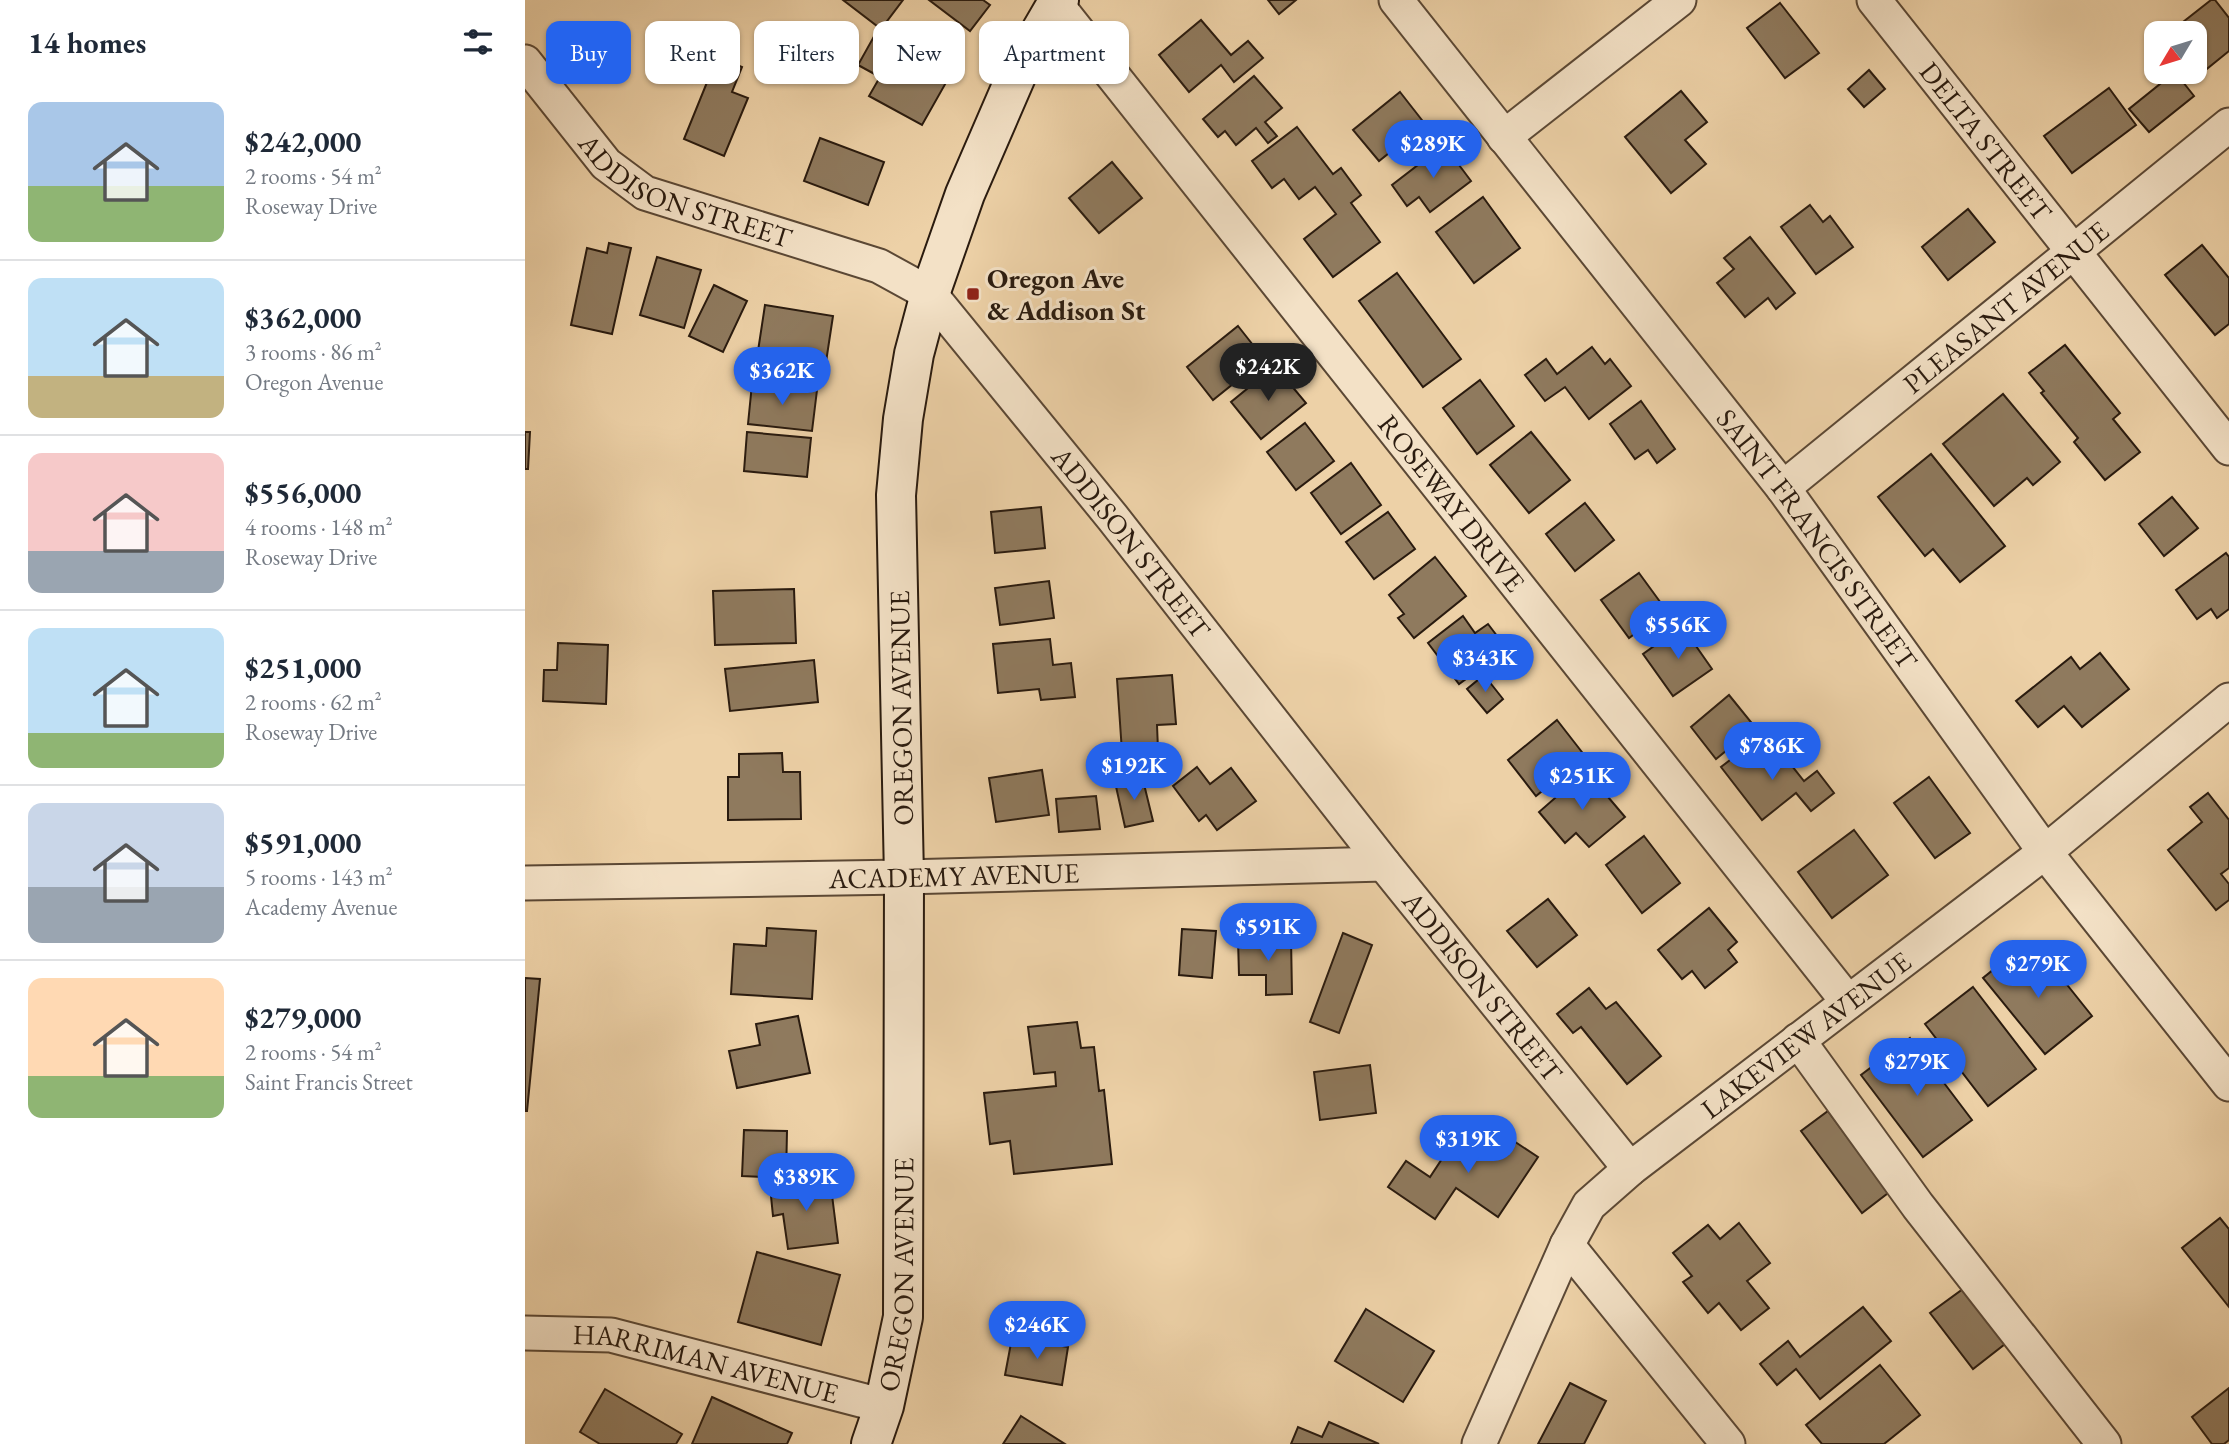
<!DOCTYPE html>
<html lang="en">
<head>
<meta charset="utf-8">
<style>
  :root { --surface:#fff; --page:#f2f2f3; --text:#1f2937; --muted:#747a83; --line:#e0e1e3; --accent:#2563eb }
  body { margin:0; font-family:"EB Garamond",serif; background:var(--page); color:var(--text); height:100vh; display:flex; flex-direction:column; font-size:26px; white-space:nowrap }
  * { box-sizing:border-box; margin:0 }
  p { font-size:23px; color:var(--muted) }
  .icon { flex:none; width:38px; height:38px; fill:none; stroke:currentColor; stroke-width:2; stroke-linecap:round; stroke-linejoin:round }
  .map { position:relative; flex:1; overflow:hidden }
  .drawer { display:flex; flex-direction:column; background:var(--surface); width:525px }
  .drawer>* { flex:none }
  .top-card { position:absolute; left:21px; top:21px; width:665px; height:63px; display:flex; gap:14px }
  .needle { width:46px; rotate:232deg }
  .tools { position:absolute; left:1619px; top:21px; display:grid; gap:14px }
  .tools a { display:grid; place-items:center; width:63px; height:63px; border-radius:14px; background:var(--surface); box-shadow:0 2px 5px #0004; font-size:35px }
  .price { position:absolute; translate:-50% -60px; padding:0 16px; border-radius:24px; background:var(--accent); color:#fff; font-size:23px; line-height:46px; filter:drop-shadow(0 2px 4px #0008) }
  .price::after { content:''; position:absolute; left:50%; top:42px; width:21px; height:16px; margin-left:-10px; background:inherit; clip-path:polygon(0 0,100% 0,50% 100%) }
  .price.current { background:#222; color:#fff }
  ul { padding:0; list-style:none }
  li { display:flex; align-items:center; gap:21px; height:175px; padding:0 28px }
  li+li { border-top:2px solid var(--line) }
  li span { display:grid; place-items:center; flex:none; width:196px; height:140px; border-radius:14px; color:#555 }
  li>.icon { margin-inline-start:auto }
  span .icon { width:84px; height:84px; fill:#fffc; stroke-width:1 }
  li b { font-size:30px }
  h2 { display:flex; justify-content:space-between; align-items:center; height:84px; padding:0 28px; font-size:30px }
  .pill { padding:0 24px; border-radius:14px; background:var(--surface); box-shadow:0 2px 5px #0004; font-size:24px; line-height:63px }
  .pill.current { background:var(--accent); color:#fff }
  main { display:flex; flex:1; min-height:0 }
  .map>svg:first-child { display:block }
  .building { fill:#8f7a5e; stroke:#2a1b0f; stroke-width:2 }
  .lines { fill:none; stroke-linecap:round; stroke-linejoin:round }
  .street-casing { stroke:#5b4835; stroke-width:37 }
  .secondary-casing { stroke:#2a1b0f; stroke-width:42 }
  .street { stroke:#f3e1c6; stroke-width:33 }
  .secondary { stroke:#f3e1c6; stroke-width:38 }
  .poi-dot { fill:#8f2418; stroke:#f3e1c6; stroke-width:2.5 }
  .labels { text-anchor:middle; stroke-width:6; stroke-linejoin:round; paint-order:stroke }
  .street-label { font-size:28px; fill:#2a1b0f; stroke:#f3e1c6 }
  .poi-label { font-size:28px; font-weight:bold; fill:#2a1b0f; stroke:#f3e1c6; text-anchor:start }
</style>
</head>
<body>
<main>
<section class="drawer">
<h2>14 homes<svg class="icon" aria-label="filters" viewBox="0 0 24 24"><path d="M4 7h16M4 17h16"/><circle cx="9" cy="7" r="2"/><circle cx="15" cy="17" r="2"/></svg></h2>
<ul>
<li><span style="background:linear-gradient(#a9c7e8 60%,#8fb573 0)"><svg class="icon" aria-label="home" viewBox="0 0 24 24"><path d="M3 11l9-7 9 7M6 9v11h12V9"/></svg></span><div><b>$242,000</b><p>2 rooms · 54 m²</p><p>Roseway Drive</p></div></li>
<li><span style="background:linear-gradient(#bfe0f5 70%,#c2b280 0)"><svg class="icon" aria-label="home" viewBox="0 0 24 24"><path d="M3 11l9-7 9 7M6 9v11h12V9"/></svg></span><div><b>$362,000</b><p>3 rooms · 86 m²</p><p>Oregon Avenue</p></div></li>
<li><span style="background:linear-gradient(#f6c9c9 70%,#9aa5b1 0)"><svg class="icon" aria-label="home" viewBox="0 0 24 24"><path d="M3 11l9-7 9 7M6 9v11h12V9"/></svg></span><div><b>$556,000</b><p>4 rooms · 148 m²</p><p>Roseway Drive</p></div></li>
<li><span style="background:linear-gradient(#bfe0f5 75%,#8fb573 0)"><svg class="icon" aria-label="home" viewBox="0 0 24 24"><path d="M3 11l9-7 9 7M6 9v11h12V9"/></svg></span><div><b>$251,000</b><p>2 rooms · 62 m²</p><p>Roseway Drive</p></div></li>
<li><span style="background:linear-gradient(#c9d6e8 60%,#9aa5b1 0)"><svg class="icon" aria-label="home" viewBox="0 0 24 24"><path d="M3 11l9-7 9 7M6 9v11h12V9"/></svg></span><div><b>$591,000</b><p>5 rooms · 143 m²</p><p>Academy Avenue</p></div></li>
<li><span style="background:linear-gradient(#ffd9b3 70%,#8fb573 0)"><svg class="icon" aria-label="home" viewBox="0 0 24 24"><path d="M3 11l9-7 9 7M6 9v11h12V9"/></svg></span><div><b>$279,000</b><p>2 rooms · 54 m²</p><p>Saint Francis Street</p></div></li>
</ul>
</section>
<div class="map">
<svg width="1704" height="1444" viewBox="0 0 1704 1444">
  <rect width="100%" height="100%" fill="#edd1a7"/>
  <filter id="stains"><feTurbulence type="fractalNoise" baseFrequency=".00286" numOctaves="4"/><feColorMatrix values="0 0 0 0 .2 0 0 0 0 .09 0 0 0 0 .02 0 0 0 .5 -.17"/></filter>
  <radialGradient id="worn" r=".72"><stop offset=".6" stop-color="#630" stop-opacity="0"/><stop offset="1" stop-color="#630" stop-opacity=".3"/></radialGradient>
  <g class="building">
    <polygon points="318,0 378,0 356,29"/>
    <polygon points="404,0 458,0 465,5 445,31"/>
    <polygon points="743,0 771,0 754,14"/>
    <polygon points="1686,0 1690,0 1704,18 1704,51 1678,72 1670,62 1670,33 1644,33"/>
    <polygon points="1255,3 1294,53 1260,78 1222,28"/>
    <polygon points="676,20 706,55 723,41 738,58 709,82 696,65 664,92 634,55"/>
    <polygon points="352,31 427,72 397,125 344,96 355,77 333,65"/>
    <polygon points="196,58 217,67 207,92 223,98 199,156 159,139 187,70 191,71"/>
    <polygon points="1344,70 1360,89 1339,107 1323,89"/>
    <polygon points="1650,72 1669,96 1624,132 1604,109"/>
    <polygon points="729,76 757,108 740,122 752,136 743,143 731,128 711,145 700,131 693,137 678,119"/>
    <polygon points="1584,88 1611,125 1547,173 1519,136"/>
    <polygon points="1156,91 1182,122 1160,140 1181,164 1146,193 1100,137"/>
    <polygon points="875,92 900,124 854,161 828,130"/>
    <polygon points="772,127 808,174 816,168 836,195 826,203 855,242 808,277 779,239 811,214 790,187 774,199 759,179 747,188 727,161"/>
    <polygon points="295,138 359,162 343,205 279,181"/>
    <polygon points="919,145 946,181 905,212 894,197 882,206 867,185"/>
    <polygon points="587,162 617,198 574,233 544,198"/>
    <polygon points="958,197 995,248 949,283 911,232"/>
    <polygon points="1285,205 1298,222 1305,216 1328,247 1291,274 1256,227"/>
    <polygon points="1443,209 1470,242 1423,280 1397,247"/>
    <polygon points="1225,237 1270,293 1251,309 1243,298 1220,317 1192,283 1209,269 1199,258"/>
    <polygon points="84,243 106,248 87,334 46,325 62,248 82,253"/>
    <polygon points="1677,245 1704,278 1704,324 1690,335 1640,275"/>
    <polygon points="132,257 176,270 159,328 115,315"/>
    <polygon points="872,273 936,359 898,387 834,301"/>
    <polygon points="189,285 222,301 198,352 164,336"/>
    <polygon points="240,305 308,316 301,362 233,351"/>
    <polygon points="713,326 739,359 688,400 662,367"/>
    <polygon points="1540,345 1595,413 1588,419 1615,452 1580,480 1549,442 1553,438 1516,393 1519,391 1504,373"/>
    <polygon points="1067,347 1080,364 1085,359 1106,386 1064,419 1040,387 1020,401 1000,375 1021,359 1032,374"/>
    <polygon points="750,366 781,403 736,439 706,402"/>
    <polygon points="955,380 989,426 952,454 918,408"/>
    <polygon points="227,384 292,390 287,431 223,424"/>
    <polygon points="1478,394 1535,462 1508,485 1502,478 1469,506 1418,444"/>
    <polygon points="1116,401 1150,449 1132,463 1123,450 1110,459 1085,424"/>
    <polygon points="780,423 809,461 771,490 742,452"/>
    <polygon points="0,432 5,432 3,469 0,469"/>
    <polygon points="222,432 286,438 282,477 219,471"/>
    <polygon points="1006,432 1045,480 1004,513 965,465"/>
    <polygon points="1406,454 1480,546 1435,582 1408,549 1400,556 1353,497"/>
    <polygon points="826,463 856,505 816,534 786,493"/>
    <polygon points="1647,497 1673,528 1639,556 1614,524"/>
    <polygon points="1060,503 1089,540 1050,571 1021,534"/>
    <polygon points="516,507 520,548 470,553 466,512"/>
    <polygon points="863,512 890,549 849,579 821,542"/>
    <polygon points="1701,553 1704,557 1704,609 1692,618 1686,609 1672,619 1651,590"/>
    <polygon points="910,557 941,596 889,638 873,618 879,614 864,595"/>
    <polygon points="1114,573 1141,610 1104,638 1076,600"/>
    <polygon points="524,581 529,618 475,625 470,588"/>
    <polygon points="269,589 271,643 190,645 188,591"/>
    <polygon points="938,616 950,633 963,624 982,649 934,684 903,643"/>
    <polygon points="1157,626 1187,669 1148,696 1118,654"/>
    <polygon points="525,639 528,665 546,663 550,697 516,700 514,689 473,693 468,644"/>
    <polygon points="33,643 83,645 81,704 18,701 19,670 32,670"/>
    <polygon points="1575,653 1604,689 1557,727 1539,706 1513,727 1491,701 1546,657 1555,669"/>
    <polygon points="289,660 293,702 205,711 200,669"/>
    <polygon points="647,675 651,724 632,725 633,750 597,752 592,679"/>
    <polygon points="959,675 978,699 962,713 942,689"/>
    <polygon points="1204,695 1230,727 1191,759 1166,727"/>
    <polygon points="1032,720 1060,756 1011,796 983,760"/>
    <polygon points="1231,740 1253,768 1263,761 1279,781 1292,771 1309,793 1286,811 1271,793 1237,820 1196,767"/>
    <polygon points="257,753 258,772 275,772 276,819 203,820 203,777 214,777 214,754"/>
    <polygon points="672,767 685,784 706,768 731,801 692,830 681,815 674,821 648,786"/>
    <polygon points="517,770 524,815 471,822 464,778"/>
    <polygon points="1061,771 1100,817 1064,847 1051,833 1040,843 1014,812"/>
    <polygon points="617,776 628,821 600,827 590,782"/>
    <polygon points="1404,777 1445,833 1410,858 1369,803"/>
    <polygon points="1683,793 1704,820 1704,868 1696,874 1704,884 1704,900 1691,910 1643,850 1677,822 1665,807"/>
    <polygon points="571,796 575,829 534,832 531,799"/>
    <polygon points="1329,830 1363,875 1307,918 1273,872"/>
    <polygon points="1119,836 1155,883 1117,913 1081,865"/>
    <polygon points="1023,899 1052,935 1012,967 982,931"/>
    <polygon points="1184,908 1212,942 1203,950 1212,962 1180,988 1167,971 1157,979 1133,950"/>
    <polygon points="242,928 291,931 287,999 206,994 209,944 241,946"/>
    <polygon points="657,929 691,931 687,978 654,975"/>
    <polygon points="818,933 847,945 814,1033 785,1022"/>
    <polygon points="766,938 767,994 741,995 741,975 714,975 713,939"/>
    <polygon points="1494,949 1512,971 1523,961 1567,1016 1520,1054 1458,978"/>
    <polygon points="0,978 15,979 2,1111 0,1111"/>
    <polygon points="1448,987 1511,1069 1463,1106 1400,1024"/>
    <polygon points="1064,988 1081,1009 1091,1002 1136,1056 1102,1084 1056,1027 1048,1033 1032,1014"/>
    <polygon points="273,1016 285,1073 212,1088 204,1051 235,1045 231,1024"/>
    <polygon points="552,1022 556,1048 569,1047 574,1091 579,1090 587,1164 489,1174 485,1141 465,1144 459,1093 531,1086 530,1072 509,1074 503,1027"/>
    <polygon points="1385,1038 1447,1120 1398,1157 1336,1075"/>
    <polygon points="845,1065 851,1113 795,1120 789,1072"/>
    <polygon points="1303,1111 1342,1164 1346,1162 1367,1190 1337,1213 1276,1131"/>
    <polygon points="219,1130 262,1131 261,1178 217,1176"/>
    <polygon points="936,1130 964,1149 975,1132 1013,1157 973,1217 931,1188 910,1219 863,1187 881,1161 905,1177"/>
    <polygon points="305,1179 313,1243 263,1249 258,1214 248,1216 245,1186"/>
    <polygon points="1695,1218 1704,1229 1704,1307 1657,1248"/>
    <polygon points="1214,1223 1245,1263 1222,1281 1244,1308 1216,1330 1194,1303 1183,1313 1158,1282 1167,1276 1148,1253 1183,1225 1195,1239"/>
    <polygon points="232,1252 315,1275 296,1345 213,1322"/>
    <polygon points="1438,1289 1480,1344 1448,1369 1405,1313"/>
    <polygon points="1338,1307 1366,1341 1295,1399 1271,1369 1252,1385 1235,1364 1263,1341 1275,1357"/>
    <polygon points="841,1309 909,1351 878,1402 810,1361"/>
    <polygon points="487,1338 543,1347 537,1385 480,1375"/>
    <polygon points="1355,1365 1395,1415 1359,1444 1297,1444 1281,1425"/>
    <polygon points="1045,1383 1081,1401 1059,1444 1013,1444"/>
    <polygon points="1704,1388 1704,1440 1699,1444 1687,1444 1667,1417"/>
    <polygon points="80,1389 157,1434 151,1444 75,1444 55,1432"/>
    <polygon points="187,1397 267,1433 262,1444 167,1444"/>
    <polygon points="496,1416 540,1444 478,1444"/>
    <polygon points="804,1422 854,1444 766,1444 773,1427 797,1437"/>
  </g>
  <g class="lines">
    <g class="street-casing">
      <g id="street">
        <path id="s1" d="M871,0L1258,488L1520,852L1704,1084"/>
        <path id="s2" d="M1349,0L1704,448"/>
        <path id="s3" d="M531,4L1323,1002"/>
        <path id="s4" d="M0,62L81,164L120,193L354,266L405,294L588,518L859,864L1105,1169"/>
        <polyline points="979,137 1154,0"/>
        <path id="s5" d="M1258,488L1704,125"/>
        <path id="s6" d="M0,883L379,877L859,864"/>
        <polyline points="1273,1040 1393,1206 1579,1444"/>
        <polyline points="1042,1245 1203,1444"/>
        <path id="s7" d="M0,1333L86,1335L359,1406"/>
        <path id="s8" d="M954,1444L1042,1245L1064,1205L1105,1169L1520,852L1704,700"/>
      </g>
    </g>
    <g class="secondary-casing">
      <g id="secondary">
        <path id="s9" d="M346,1444L359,1406L378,1317L379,877L371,495L378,419L389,354L405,294L440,194L495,67L534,0"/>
      </g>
    </g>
    <use href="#street" class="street"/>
    <use href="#secondary" class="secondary"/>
  </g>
  <rect class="poi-dot" x="441" y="287" width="14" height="14" rx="3.5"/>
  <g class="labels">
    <g class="street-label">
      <text dy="10" stroke="none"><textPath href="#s2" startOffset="180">DELTA STREET</textPath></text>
      <text dy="10" stroke="none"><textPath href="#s4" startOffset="214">ADDISON STREET</textPath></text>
      <text dy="10" stroke="none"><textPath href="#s5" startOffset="287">PLEASANT AVENUE</textPath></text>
      <text dy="10" stroke="none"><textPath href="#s3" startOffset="637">ROSEWAY DRIVE</textPath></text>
      <text dy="10" stroke="none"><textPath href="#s1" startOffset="684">SAINT FRANCIS STREET</textPath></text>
      <text dy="10" stroke="none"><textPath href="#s4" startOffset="802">ADDISON STREET</textPath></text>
      <text transform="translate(376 708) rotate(-91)" y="10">OREGON AVENUE</text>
      <text dy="10" stroke="none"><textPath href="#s6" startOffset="429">ACADEMY AVENUE</textPath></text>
      <text dy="10" stroke="none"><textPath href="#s4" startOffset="1368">ADDISON STREET</textPath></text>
      <text dy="10" stroke="none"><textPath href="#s8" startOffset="539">LAKEVIEW AVENUE</textPath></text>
      <text dy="10" stroke="none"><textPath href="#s9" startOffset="173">OREGON AVENUE</textPath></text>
      <text dy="10" stroke="none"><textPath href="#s7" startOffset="184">HARRIMAN AVENUE</textPath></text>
    </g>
    <g class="poi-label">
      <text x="462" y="288">Oregon Ave<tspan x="462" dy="32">&amp; Addison St</tspan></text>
    </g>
  </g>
  <rect width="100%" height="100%" filter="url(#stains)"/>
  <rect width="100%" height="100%" fill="url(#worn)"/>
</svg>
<div class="tools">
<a><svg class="needle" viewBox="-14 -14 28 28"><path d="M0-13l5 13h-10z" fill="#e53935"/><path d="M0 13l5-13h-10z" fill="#747a83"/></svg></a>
</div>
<b class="price" style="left:908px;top:180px">$289K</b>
<b class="price current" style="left:743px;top:403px">$242K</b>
<b class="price" style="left:257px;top:407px">$362K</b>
<b class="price" style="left:1153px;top:661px">$556K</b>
<b class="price" style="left:960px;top:694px">$343K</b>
<b class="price" style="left:1247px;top:782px">$786K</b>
<b class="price" style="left:609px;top:802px">$192K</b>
<b class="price" style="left:1057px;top:812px">$251K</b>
<b class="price" style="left:743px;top:963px">$591K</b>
<b class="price" style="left:1513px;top:1000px">$279K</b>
<b class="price" style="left:1392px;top:1098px">$279K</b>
<b class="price" style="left:943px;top:1175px">$319K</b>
<b class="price" style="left:281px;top:1213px">$389K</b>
<b class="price" style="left:512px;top:1361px">$246K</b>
<div class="top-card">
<a class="pill current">Buy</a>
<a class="pill">Rent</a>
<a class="pill">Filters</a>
<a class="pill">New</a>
<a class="pill">Apartment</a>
</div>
</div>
</main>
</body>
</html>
